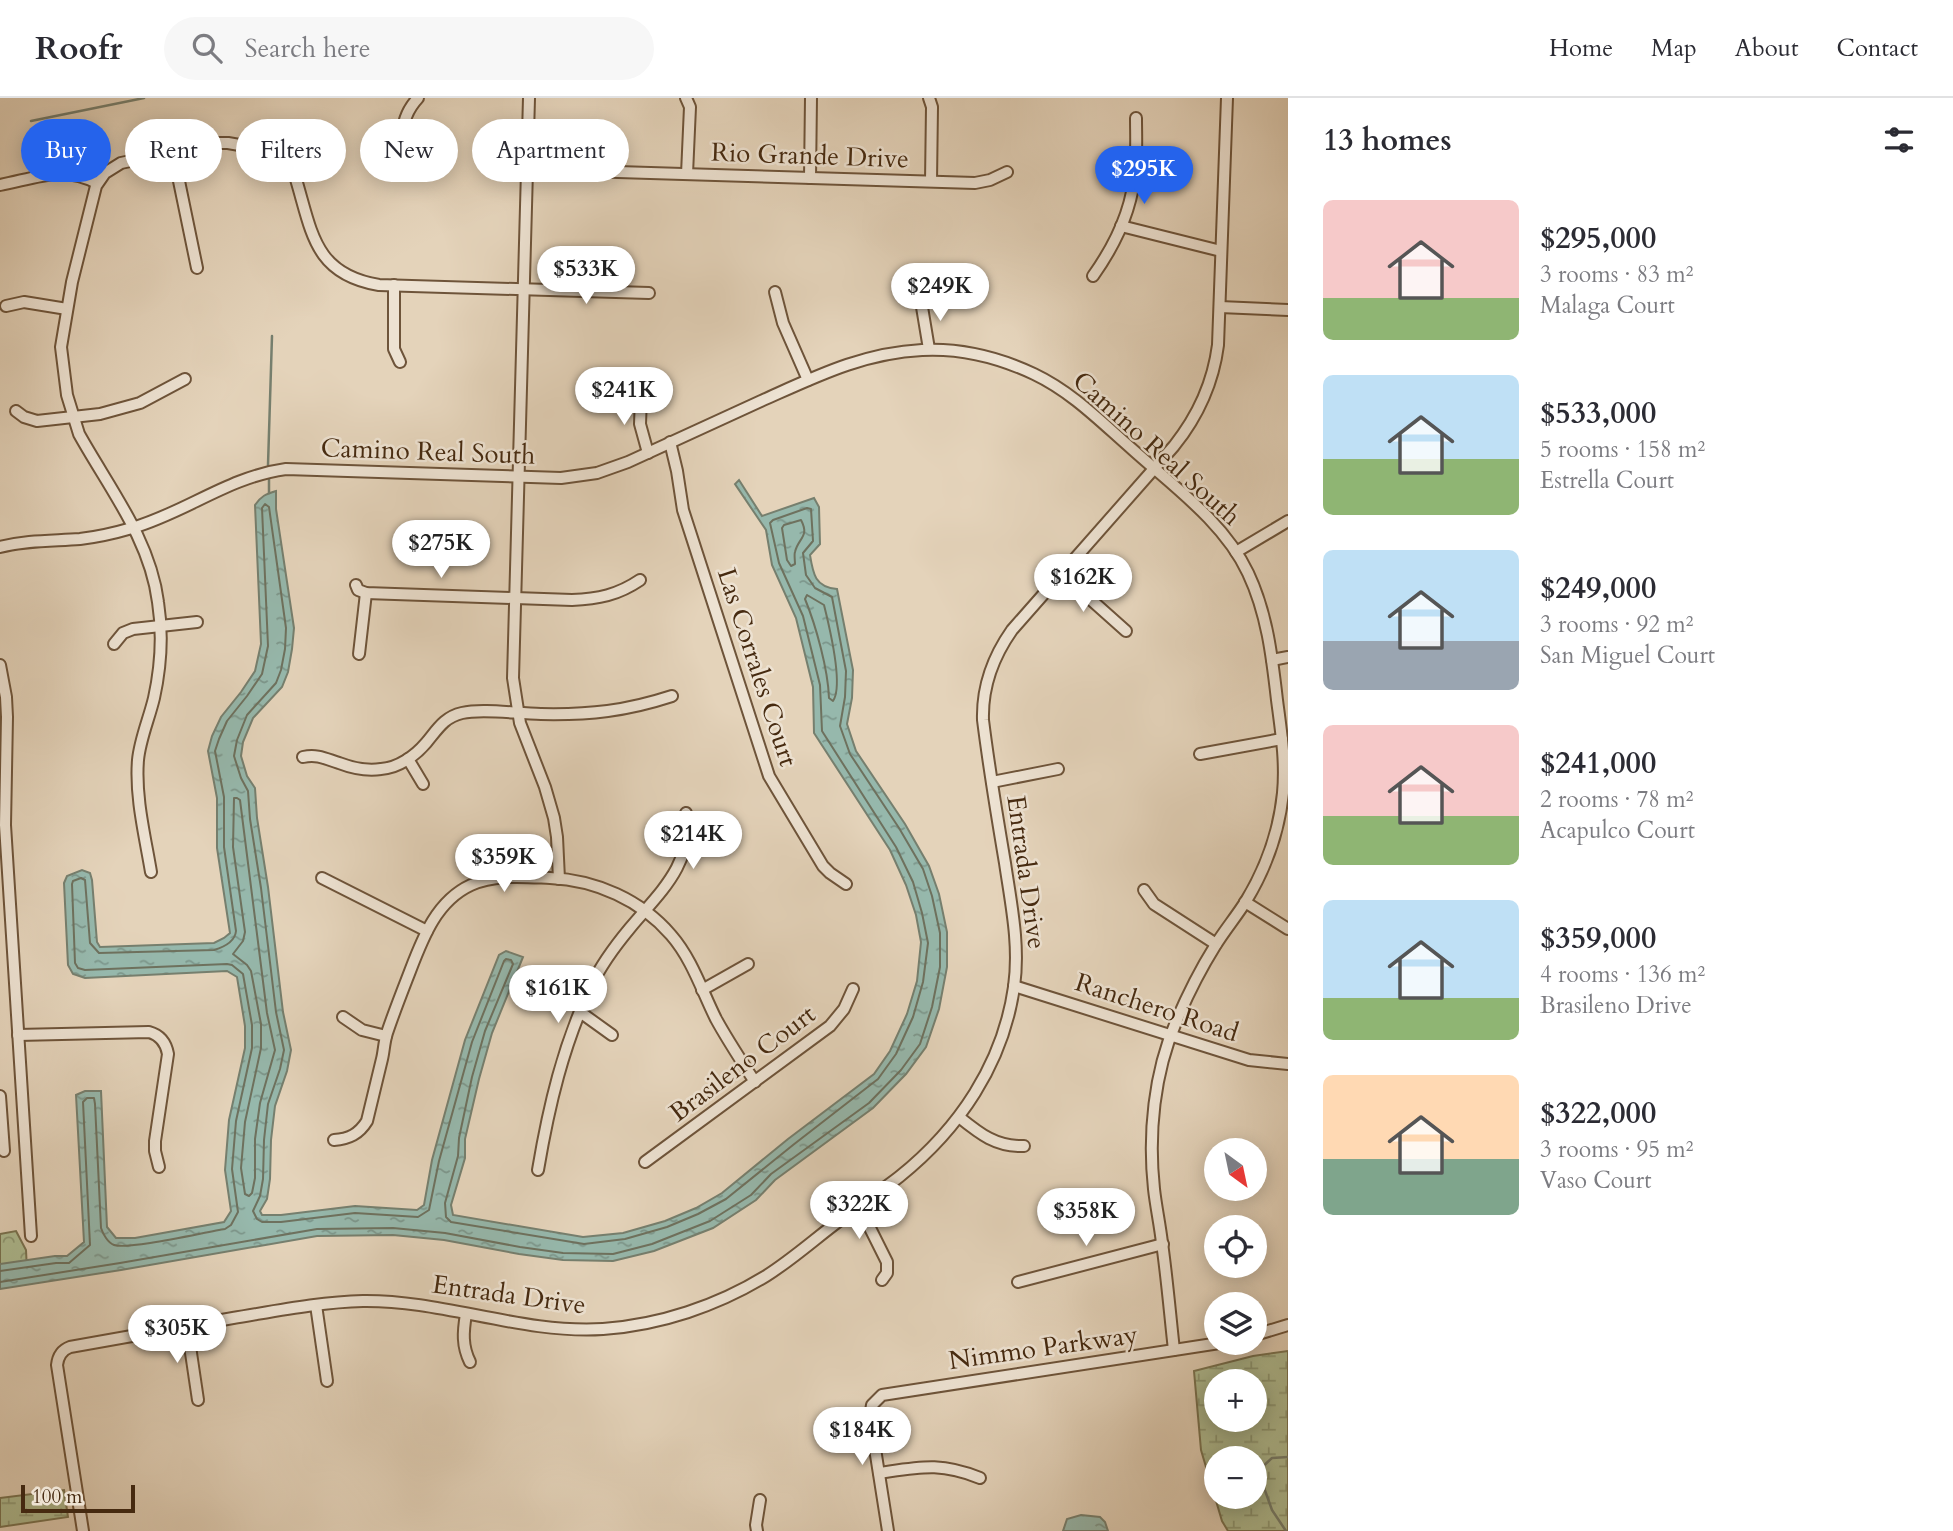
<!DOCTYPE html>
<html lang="en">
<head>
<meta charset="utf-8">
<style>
  :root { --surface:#fff; --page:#f7f7f7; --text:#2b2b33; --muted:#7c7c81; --line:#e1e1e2; --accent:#2563eb }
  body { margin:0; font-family:Cardo,serif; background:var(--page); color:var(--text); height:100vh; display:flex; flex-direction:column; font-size:26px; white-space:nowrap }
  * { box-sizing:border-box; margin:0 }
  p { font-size:23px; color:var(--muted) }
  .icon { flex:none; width:38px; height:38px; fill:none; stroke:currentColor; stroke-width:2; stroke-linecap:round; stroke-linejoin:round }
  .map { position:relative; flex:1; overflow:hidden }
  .side { display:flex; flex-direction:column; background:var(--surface); width:665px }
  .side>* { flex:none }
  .top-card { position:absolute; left:21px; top:21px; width:665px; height:63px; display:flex; gap:14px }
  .needle { width:46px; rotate:147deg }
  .fabs { position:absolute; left:1204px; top:1040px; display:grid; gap:14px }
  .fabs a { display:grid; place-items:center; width:63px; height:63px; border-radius:50%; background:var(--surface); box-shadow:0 4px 18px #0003; font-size:35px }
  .scale { position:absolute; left:21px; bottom:18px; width:114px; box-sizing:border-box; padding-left:7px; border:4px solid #462a10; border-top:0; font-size:19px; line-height:24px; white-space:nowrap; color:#462a10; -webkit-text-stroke:5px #ede2d2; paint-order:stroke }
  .price { position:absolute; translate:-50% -60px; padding:0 16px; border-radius:24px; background:#fff; color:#222; font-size:23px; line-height:46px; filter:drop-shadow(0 2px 4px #0008) }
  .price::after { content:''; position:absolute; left:50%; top:42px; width:21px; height:16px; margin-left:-10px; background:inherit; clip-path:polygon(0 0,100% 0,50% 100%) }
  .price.on { background:var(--accent); color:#fff }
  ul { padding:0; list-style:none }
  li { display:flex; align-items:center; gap:21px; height:175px; padding:0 35px }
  li span { display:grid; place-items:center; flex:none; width:196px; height:140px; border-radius:10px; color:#555 }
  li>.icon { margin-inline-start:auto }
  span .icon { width:84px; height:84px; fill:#fffc; stroke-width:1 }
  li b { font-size:30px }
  h2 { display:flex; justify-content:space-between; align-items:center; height:84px; padding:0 35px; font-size:30px }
  .pill { padding:0 24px; border-radius:32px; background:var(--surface); box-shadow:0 4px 18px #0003; font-size:24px; line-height:63px }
  .pill.on { background:var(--accent); color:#fff }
  header { display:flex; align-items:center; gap:42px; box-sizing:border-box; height:98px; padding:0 35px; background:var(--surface); border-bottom:2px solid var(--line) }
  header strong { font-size:33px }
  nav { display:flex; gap:38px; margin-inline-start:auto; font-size:24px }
  .search { width:490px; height:63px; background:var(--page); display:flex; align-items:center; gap:18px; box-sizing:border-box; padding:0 24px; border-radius:38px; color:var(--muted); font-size:26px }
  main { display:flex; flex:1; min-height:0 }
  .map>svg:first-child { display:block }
  .wetland { fill:url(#wetland-marsh); stroke:#7a7452; stroke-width:2; fill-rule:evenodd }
  .park { fill:url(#park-crowns); stroke:#7a7452; stroke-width:2 }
  .water { fill:url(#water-ripples); stroke:#767f6e; stroke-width:2 }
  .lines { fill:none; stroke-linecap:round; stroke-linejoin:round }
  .shore { stroke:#6e715e; stroke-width:2 }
  .stream { stroke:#767f6e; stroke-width:2.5 }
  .minor-casing { stroke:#6e543a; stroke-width:14 }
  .minor { stroke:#ede2d2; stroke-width:10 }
  .labels { text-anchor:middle; stroke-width:5; stroke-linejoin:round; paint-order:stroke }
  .street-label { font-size:26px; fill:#462a10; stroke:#ede2d2 }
</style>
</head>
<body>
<header>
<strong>Roofr</strong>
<div class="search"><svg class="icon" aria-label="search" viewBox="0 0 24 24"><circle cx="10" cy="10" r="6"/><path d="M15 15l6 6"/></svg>Search here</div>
<nav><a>Home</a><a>Map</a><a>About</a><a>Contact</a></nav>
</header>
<main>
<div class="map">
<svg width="1288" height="1433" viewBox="0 0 1288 1433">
  <defs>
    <pattern id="wetland-marsh" width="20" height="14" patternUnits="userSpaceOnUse" patternTransform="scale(1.75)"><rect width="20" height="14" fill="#afbe94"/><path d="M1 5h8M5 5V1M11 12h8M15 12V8" fill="none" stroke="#909b77"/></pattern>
    <pattern id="park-crowns" width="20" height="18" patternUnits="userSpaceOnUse" patternTransform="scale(1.75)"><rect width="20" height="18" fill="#afbe94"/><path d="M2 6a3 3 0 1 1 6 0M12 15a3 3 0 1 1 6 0" fill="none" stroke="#909b77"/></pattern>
    <pattern id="water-ripples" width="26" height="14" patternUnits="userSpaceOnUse" patternTransform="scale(1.75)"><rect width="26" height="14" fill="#96b8ac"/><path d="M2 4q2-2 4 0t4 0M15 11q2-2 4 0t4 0" fill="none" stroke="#7c968b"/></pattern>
  </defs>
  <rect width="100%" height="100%" fill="#e4d3ba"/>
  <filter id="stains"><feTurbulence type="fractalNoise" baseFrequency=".00286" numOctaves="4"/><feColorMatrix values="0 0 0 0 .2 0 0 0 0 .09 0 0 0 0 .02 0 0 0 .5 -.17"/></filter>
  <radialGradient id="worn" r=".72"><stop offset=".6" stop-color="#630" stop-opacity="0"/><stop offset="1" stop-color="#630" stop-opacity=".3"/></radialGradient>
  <g class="wetland">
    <path d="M1288,1253V1433H1228L1222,1423L1201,1352L1194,1273L1253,1258ZM1216,1283H1255V1321H1216ZM1216,1360H1255V1398H1216Z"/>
    <polygon points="64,1392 68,1419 0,1429 0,1400"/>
  </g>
  <polygon class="park" points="16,1133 26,1152 27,1173 0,1178 0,1136"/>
  <g class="water">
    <path d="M739,382L762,418L814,400L819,409L820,446L810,457C813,476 815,489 837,491L853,572L852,600L847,626L856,653L905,726L929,768L939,796L947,834V869L939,911L926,949L906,976L873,1010L775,1082L756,1102L713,1130L654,1153L613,1163L563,1162L519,1156L444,1142L393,1137L317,1138L121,1172L0,1191V1166L55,1158H67L84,1144L76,997L85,993H101L107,1129L116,1140H135L224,1124L231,1113L225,1072L229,1022L245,950V928L237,879L227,873L85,880L73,876L68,867L64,785L67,778L82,772L90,775L92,782L97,844L100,849L214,845L224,840L230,835L217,750V700L208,653L212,638L221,619L241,594L255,573L261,546L255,407C261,398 266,396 276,393V411L294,530L292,551L288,574L282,589L253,620L243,644L241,658L247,678L255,690L257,720L268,789L283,914L291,952L287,973L275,1008L271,1042L270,1081L267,1101L260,1113L262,1117H281L355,1108L417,1112L424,1107L432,1062L465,942L499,857L506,853L523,859L492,935L479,981L465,1041V1060L451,1107L453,1117L583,1139L623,1135L665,1123L696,1110L722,1095L788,1041L874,976L890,953L907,916L917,883L921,844L916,817L906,787L890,752L814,635L813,589L796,520L772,467L766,432L735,386Z"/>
    <polygon points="1081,1417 1100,1419 1105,1424 1108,1433 1063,1433 1067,1421"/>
  </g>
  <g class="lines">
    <g class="shore">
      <path d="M801,422C810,439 798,440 795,454C794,456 795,463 795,466L791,468L787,462L782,430L784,427Z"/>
      <path d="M807,497L824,507C829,527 844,587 833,603L829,600C828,571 816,528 805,501Z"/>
      <polygon points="234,700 237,700 240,702 267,915 275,952 260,1005 255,1041 255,1080 252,1095 249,1098 245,1096 241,1070 245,1024 261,950 261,926 251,873 247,867 233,856 243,843 245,834 233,749"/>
      <path d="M0,1173L56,1165H69L90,1147L83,1004L87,1000H94L95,1006L101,1130C103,1136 108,1145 114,1147C130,1152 205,1134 225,1131L231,1127L238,1114L232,1071L236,1023L252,950V927L243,876L232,867L227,866L85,872L78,870L75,865L72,786L73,783L81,780L85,782L90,845L99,855L214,852C224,849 235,844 236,833L224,749V699L215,653L219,641L227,623L247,598L262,576L268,548L262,410L265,406L269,409L286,530L285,551L281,572L276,585L247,617L237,642L234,658L241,680L248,693L250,721L261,790L276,914L284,952L280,971L268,1006L264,1042L263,1081L260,1098L253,1113L257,1121L262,1124H281L355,1115L418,1119L429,1112L439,1063L472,944L504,863L506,861L511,862L513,866L485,933L472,979L459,1040L458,1058L445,1105L446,1119L451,1124L584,1146L625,1141L667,1129L698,1116L726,1101L793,1047L878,981L896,956L913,919L923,884L928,845L922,815L913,784L896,749L822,633L820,587L803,518L779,465L770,425L773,422L807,410L811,411L813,443L803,455L806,477L815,490L832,499L846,573L845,599L840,628L850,656L899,730L923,771L932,798L940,835V869L932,909L920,946L901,972L869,1005L771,1076L751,1097L710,1123L652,1146L613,1156L563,1155L520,1149L445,1135L393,1130L317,1131L120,1165L0,1184"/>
    </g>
    <g class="stream">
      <polyline points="31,23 144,0"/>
      <polyline points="268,367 272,238"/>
      <polyline points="269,381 269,395"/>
      <polyline points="1286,1433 1272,1412 1258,1373 1272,1360 1288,1359"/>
    </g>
    <g class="minor-casing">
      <g id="minor">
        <polyline points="529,0 513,580 520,625 545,689 554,720 557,739 559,781"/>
        <polyline points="686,0 690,9 687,76"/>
        <polyline points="929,0 932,9 931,83"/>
        <polyline points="173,54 197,170"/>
        <path d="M404,54C400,34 403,16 418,0"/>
        <polyline points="526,69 553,72 975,85 990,82 1007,74"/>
        <polyline points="810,80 811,0"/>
        <path d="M0,87C36,80 63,67 97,85"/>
        <polyline points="1121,128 1221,153"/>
        <path d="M1093,178C1115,147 1133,109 1135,71C1137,54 1136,37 1136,20"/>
        <polyline points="394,187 394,251 400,264"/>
        <polyline points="775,194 783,225 808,282"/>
        <polyline points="921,203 929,251"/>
        <polyline points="6,208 24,204 67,211"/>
        <polyline points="1220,209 1288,212"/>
        <polyline points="641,299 640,326 648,355"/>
        <polyline points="16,313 24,319 37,323 100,316 140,305 185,281"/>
        <polyline points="670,344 677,373 683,412 769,678 823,768 830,775 846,786"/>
        <path d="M0,449C27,442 53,443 80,441C97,439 115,435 132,430C187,414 228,379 286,371L561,380L597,375L628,364C672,344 717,323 761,303C815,279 862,255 922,252C960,250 1000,260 1034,276C1072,294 1101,324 1132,351C1173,388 1224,424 1248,475C1267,515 1272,558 1277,602C1281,633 1286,663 1283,695C1279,734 1266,770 1246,803C1236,819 1224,833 1215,848C1200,872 1187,898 1176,924C1154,975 1148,1036 1154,1091C1156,1109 1160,1127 1162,1145C1167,1180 1170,1216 1174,1252"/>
        <polyline points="1236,454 1288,423"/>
        <polyline points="1061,475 1126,533"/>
        <path d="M356,487L358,492L366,495L572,502C598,501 618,497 640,482"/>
        <polyline points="114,546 123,535 133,531 197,524"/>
        <polyline points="359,556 366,495"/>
        <polyline points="1272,562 1288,559"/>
        <polyline points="0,567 6,599 7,619 5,727 31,1138"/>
        <polyline points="1200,656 1282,641"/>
        <path d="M303,659C318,656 326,661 339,665C352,670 367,673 381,671C398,670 415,658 426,645C437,632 444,619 462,615C483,610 518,616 541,616C590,617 626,613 672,598"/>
        <polyline points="408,661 423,686"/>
        <polyline points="992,684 1058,671"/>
        <path d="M151,774C145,738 135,699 138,662C140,641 149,621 154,600C161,568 163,536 158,504C150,441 109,390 79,336L67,297L61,249L72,184L96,88L105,75L121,65L215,45H228L251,49L263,54L284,66L295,78C312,133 313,176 379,187L649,195"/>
        <polyline points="322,780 427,833"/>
        <polyline points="1144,792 1154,806 1216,846"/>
        <polyline points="1245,804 1288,831"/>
        <polyline points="1014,888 1249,962 1288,966"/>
        <polyline points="702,892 748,866"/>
        <polyline points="580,914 612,937"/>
        <polyline points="343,919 362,932 386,938"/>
        <path d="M18,937L149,934C160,937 166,945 168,956L155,1043V1053L159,1069"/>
        <polyline points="0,998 4,1053"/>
        <path d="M959,1019C980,1036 996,1049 1024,1048"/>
        <path d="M334,1042C349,1041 359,1036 367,1023C372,1003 377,982 382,961C384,953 384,944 387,935C393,917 400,899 407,881C421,845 434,804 471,787C494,776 525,779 550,780C596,782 641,802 671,837C692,861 702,893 716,921C728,943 742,964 755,984"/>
        <polyline points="645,1064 830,928 844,911 853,891"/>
        <path d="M538,1072C549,1007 563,948 591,888C601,867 615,848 630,830C659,795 694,766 686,715"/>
        <polyline points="859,1108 887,1164 887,1175 882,1182"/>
        <polyline points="1018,1184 1163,1146"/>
        <polyline points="316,1207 327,1283"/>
        <path d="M466,1216C463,1234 462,1248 470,1264"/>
        <polyline points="187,1228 198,1302"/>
        <polyline points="1255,1237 1288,1227"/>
        <path d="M879,1375C921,1369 940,1364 980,1380"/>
        <path d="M83,1433L57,1267C58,1258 62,1252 70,1249C124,1239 179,1230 233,1220C276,1213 320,1204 363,1203C444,1202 521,1236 603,1231C660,1227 717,1208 766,1178C793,1161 817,1139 843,1120C861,1106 881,1093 899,1079C959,1031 1003,966 1014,889C1020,847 1011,806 1005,765C997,718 989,670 983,622C982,589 993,559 1012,532L1174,348C1198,318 1213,286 1218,247L1227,0"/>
        <polyline points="757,1433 756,1427 760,1402"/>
        <polyline points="888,1433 870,1319 872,1307 882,1297 1226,1244"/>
      </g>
    </g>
    <use href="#minor" class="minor"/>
  </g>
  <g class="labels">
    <g class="street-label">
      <text transform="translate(810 57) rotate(2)" y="9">Rio Grande Drive</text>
      <text transform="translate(1157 350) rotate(42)" y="9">Camino Real South</text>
      <text transform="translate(428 353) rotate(2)" y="9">Camino Real South</text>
      <text transform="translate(758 569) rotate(72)" y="9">Las Corrales Court</text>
      <text transform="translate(1027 774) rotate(82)" y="9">Entrada Drive</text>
      <text transform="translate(1157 909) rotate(18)" y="9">Ranchero Road</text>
      <text transform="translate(742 965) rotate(-37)" y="9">Brasileno Court</text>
      <text transform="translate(509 1196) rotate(8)" y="9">Entrada Drive</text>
      <text transform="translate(1043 1249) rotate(-8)" y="9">Nimmo Parkway</text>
    </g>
  </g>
  <rect width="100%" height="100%" filter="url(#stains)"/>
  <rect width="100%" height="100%" fill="url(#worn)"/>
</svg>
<div class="fabs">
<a><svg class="needle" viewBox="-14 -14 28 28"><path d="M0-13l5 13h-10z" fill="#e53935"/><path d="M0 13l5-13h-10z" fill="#7c7c81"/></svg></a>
<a><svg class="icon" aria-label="locate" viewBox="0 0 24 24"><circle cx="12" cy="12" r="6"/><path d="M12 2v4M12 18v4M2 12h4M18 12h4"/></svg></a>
<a><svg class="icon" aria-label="layers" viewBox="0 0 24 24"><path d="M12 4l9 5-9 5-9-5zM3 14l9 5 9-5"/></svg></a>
<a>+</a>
<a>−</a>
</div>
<div class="scale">100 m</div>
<b class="price on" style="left:1144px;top:108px">$295K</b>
<b class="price" style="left:586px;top:208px">$533K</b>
<b class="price" style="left:940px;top:225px">$249K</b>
<b class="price" style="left:624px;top:329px">$241K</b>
<b class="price" style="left:441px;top:482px">$275K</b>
<b class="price" style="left:1083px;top:516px">$162K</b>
<b class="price" style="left:693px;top:773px">$214K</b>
<b class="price" style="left:504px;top:796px">$359K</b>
<b class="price" style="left:558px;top:927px">$161K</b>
<b class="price" style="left:859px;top:1143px">$322K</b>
<b class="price" style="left:1086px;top:1150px">$358K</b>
<b class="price" style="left:177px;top:1267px">$305K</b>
<b class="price" style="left:862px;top:1369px">$184K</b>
<div class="top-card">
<a class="pill on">Buy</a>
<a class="pill">Rent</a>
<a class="pill">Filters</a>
<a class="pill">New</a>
<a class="pill">Apartment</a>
</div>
</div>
<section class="side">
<h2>13 homes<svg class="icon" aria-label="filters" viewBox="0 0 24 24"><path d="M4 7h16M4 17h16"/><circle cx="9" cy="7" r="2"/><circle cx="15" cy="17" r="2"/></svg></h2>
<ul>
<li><span style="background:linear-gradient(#f6c9c9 70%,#8fb573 0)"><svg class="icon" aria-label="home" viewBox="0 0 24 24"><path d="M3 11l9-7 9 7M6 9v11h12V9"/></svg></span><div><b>$295,000</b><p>3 rooms · 83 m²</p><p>Malaga Court</p></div></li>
<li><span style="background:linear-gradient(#bfe0f5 60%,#8fb573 0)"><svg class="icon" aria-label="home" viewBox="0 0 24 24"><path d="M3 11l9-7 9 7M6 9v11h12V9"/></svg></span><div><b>$533,000</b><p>5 rooms · 158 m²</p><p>Estrella Court</p></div></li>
<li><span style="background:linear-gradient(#bfe0f5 65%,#9aa5b1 0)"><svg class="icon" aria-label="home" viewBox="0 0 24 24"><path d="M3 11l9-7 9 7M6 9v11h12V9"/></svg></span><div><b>$249,000</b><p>3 rooms · 92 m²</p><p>San Miguel Court</p></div></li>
<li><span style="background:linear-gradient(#f6c9c9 65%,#8fb573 0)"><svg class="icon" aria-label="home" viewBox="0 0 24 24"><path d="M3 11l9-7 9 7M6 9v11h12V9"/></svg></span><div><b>$241,000</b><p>2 rooms · 78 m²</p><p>Acapulco Court</p></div></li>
<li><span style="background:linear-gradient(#bfe0f5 70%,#8fb573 0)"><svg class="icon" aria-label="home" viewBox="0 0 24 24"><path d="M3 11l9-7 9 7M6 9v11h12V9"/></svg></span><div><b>$359,000</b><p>4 rooms · 136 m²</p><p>Brasileno Drive</p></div></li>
<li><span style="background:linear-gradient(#ffd9b3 60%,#7fa58c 0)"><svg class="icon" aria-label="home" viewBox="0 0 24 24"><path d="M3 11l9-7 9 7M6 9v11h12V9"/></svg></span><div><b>$322,000</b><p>3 rooms · 95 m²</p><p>Vaso Court</p></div></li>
</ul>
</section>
</main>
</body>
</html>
